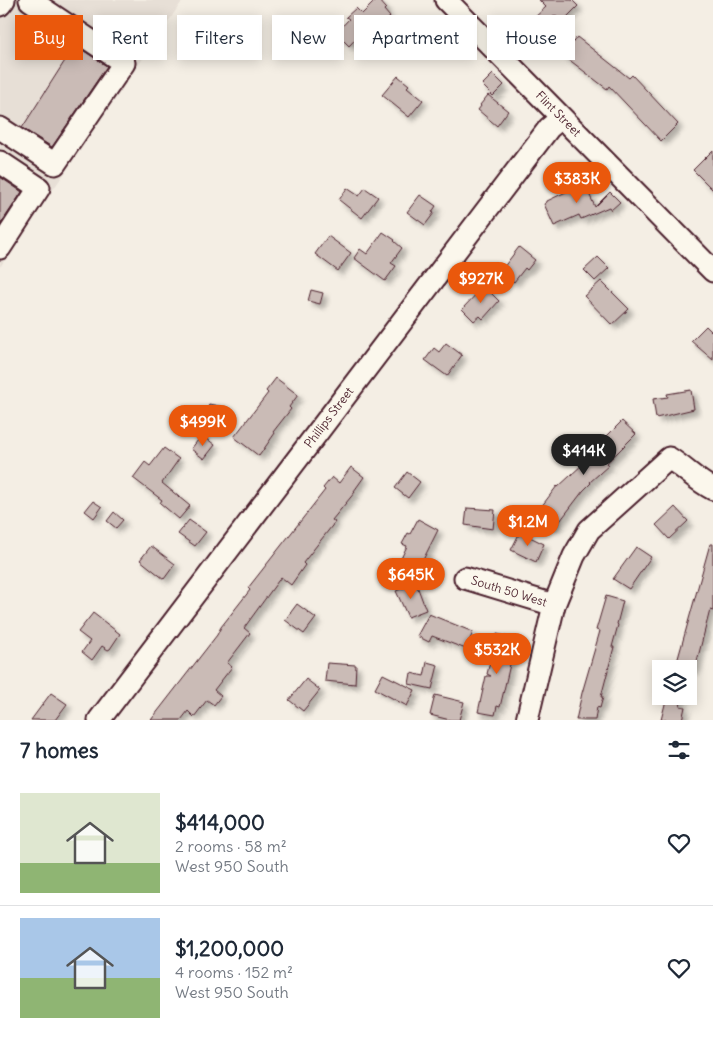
<!DOCTYPE html>
<html lang="en">
<head>
<meta charset="utf-8">
<style>
  :root { --surface:#fff; --page:#f2f2f3; --text:#1f2937; --muted:#747a83; --line:#e0e1e3; --accent:#ea580c }
  body { margin:0; font-family:Delius,sans-serif; background:var(--page); color:var(--text); height:100vh; display:flex; flex-direction:column; font-size:19px; white-space:nowrap }
  * { box-sizing:border-box; margin:0 }
  p { font-size:16px; color:var(--muted) }
  .icon { flex:none; width:28px; height:28px; fill:none; stroke:currentColor; stroke-width:2; stroke-linecap:round; stroke-linejoin:round }
  .map { position:relative; height:720px; overflow:hidden }
  .side { display:flex; flex-direction:column; background:var(--surface); flex:1 }
  .side>* { flex:none }
  .hud { position:absolute; left:15px; top:15px; width:684px; height:45px; display:flex; gap:10px }
  .controls { position:absolute; left:652px; top:660px; display:grid; gap:10px }
  .controls a { display:grid; place-items:center; width:45px; height:45px; border-radius:0px; background:var(--surface); box-shadow:0 2px 12px #0003; font-size:25px }
  .price { position:absolute; translate:-50% -42px; padding:0 11px; border-radius:18px; background:var(--accent); color:#fff; font-size:16px; line-height:32px; filter:drop-shadow(0 1px 2px #0008) }
  .price::after { content:''; position:absolute; left:50%; top:30px; width:15px; height:11px; margin-left:-8px; background:inherit; clip-path:polygon(0 0,100% 0,50% 100%) }
  .price.current { background:#222; color:#fff }
  ul { padding:0; list-style:none }
  li { display:flex; align-items:center; gap:15px; height:125px; padding:0 20px }
  li+li { border-top:1px solid var(--line) }
  li span { display:grid; place-items:center; flex:none; width:140px; height:100px; border-radius:0px; color:#555 }
  li>.icon { margin-inline-start:auto }
  span .icon { width:60px; height:60px; fill:#fffc; stroke-width:1 }
  li b { font-size:21px }
  h2 { display:flex; justify-content:space-between; align-items:center; height:60px; padding:0 20px; font-size:21px }
  .tag { padding:0 18px; border-radius:0px; background:var(--surface); box-shadow:0 2px 12px #0003; font-size:18px; line-height:45px }
  .tag.current { background:var(--accent); color:#fff }
  .map>svg:first-child { display:block }
  .built { fill:#e7dfd6 }
  .building { fill:#cabbb6; stroke:#4a1f2b; filter:url(#shadow) }
  .lines { fill:none; stroke-linecap:round; stroke-linejoin:round }
  .minor-casing { stroke:#4a1f2b; stroke-width:25 }
  .minor { stroke:#fbf7ec; stroke-width:21 }
  .labels { text-anchor:middle; stroke-width:4; stroke-linejoin:round; paint-order:stroke }
  .street-label { font-size:12px; fill:#4a1f2b; stroke:#fbf7ec }
</style>
</head>
<body>
<div class="map">
<svg width="713" height="720" viewBox="0 0 713 720">
  <defs>
    <filter id="shadow"><feDropShadow dx="4.5" dy="4.5" stdDeviation="2.5" flood-color="#0004"/></filter>
  </defs>
  <rect width="100%" height="100%" fill="#f4eee4"/>
  <filter id="ink" filterUnits="userSpaceOnUse"><feTurbulence type="fractalNoise" baseFrequency=".02" numOctaves="2"/><feDisplacementMap in="SourceGraphic" scale="10" xChannelSelector="R" yChannelSelector="G"/><feConvolveMatrix kernelMatrix="1 2 1 2 8 2 1 2 1" color-interpolation-filters="sRGB"/></filter>
  <g filter="url(#ink)">
    <polygon class="built" points="0,0 183,0 0,267"/>
    <g class="building">
      <polygon points="376,0 379,0 386,8 384,10 390,17 369,38 363,31 349,46 336,33 349,19 346,17 356,8 362,14"/>
      <polygon points="539,0 572,0 578,6 562,22 555,15 543,27 534,18 546,7"/>
      <polygon points="577,37 629,78 632,75 678,124 661,141 609,86 607,89 563,55"/>
      <polygon points="75,45 107,66 52,147 22,128"/>
      <polygon points="493,74 504,85 493,96 482,85"/>
      <polygon points="398,76 409,85 407,87 423,100 409,117 382,95"/>
      <polygon points="488,95 508,111 497,126 478,110 481,106 480,105"/>
      <polygon points="713,150 713,190 693,170"/>
      <polygon points="0,177 22,192 0,225"/>
      <polygon points="583,180 595,207 610,192 620,202 611,210 609,207 581,219 579,215 554,226 544,204 547,202 547,201 568,191 566,188"/>
      <polygon points="347,188 359,196 365,188 378,197 362,218 339,200"/>
      <polygon points="420,195 436,206 432,212 434,213 425,225 407,212"/>
      <polygon points="383,232 395,240 394,241 402,248 391,263 396,266 385,281 354,258 360,249 367,254"/>
      <polygon points="328,236 351,253 338,271 315,254"/>
      <polygon points="519,247 535,260 527,270 525,268 514,282 500,272"/>
      <polygon points="598,257 609,268 595,281 584,270"/>
      <polygon points="601,281 629,309 612,325 584,296"/>
      <polygon points="484,286 499,301 483,319 480,316 474,321 462,309"/>
      <polygon points="311,290 323,293 320,304 308,301"/>
      <polygon points="706,326 713,333 713,360 691,341"/>
      <polygon points="446,343 462,355 447,376 425,360 434,348 439,352"/>
      <polygon points="276,378 298,395 289,407 291,409 273,432 275,433 259,456 234,437 268,393 266,391"/>
      <polygon points="691,390 694,409 656,418 653,399 668,397 667,394"/>
      <polygon points="209,404 228,408 224,426 205,422"/>
      <polygon points="622,421 636,434 607,463 609,465 590,482 591,483 583,491 554,529 538,517 545,509 541,507 557,486 558,487 596,452 594,449"/>
      <polygon points="202,435 215,445 204,459 191,449"/>
      <polygon points="164,448 179,459 162,483 190,506 179,519 160,503 162,500 133,478 145,462 150,466"/>
      <polygon points="351,467 364,477 354,491 355,492 332,520 335,522 303,563 305,565 291,585 281,577 244,628 250,633 227,663 232,667 214,690 221,696 214,705 207,700 194,717 188,711 181,720 151,720 217,635 221,627 250,590 248,588 325,490 323,488 332,477 339,483"/>
      <polygon points="407,472 420,482 408,498 395,488"/>
      <polygon points="93,501 102,507 94,518 85,511"/>
      <polygon points="675,507 688,521 669,539 656,525"/>
      <polygon points="467,508 495,510 493,529 465,525"/>
      <polygon points="114,512 123,520 116,528 107,521"/>
      <polygon points="418,519 438,530 415,576 397,567 407,546 402,544 408,533 410,534"/>
      <polygon points="189,520 206,532 195,546 178,534"/>
      <polygon points="520,532 544,544 536,562 511,550"/>
      <polygon points="710,544 713,544 713,611 710,610 695,669 675,669"/>
      <polygon points="151,546 175,564 164,579 140,560"/>
      <polygon points="636,547 651,557 629,589 613,579"/>
      <polygon points="416,583 426,610 408,617 396,591"/>
      <polygon points="606,596 623,601 617,624 618,625 612,647 614,647 601,697 603,697 600,708 597,707 595,720 576,720 582,693 600,631 596,630"/>
      <polygon points="297,604 316,618 304,634 285,620"/>
      <polygon points="93,613 120,634 110,649 108,650 102,646 92,660 82,652 90,641 78,632"/>
      <polygon points="429,614 473,632 466,649 432,636 429,642 417,636"/>
      <polygon points="497,634 516,639 500,707 497,706 495,715 478,712 486,676 491,676 487,674"/>
      <polygon points="427,662 438,665 432,689 409,684 411,673 424,676"/>
      <polygon points="327,663 356,665 355,684 325,681"/>
      <polygon points="383,674 415,690 407,706 375,689"/>
      <polygon points="306,679 320,690 303,711 289,700"/>
      <polygon points="51,693 67,704 55,720 31,720"/>
      <polygon points="435,695 464,702 459,720 450,720 430,715"/>
      <polygon points="667,696 683,696 680,706 685,707 682,720 661,720"/>
    </g>
    <g class="lines">
      <g class="minor-casing">
        <g id="minor">
          <path id="s1" d="M446,0L713,271"/>
          <polyline points="0,5 4,0"/>
          <polyline points="0,128 55,164 124,63 30,0"/>
          <polyline points="0,162 39,188 0,248"/>
          <path id="s2" d="M465,578L554,605"/>
          <path id="s3" d="M99,720L549,128L561,118"/>
          <path d="M527,720L554,605L574,556L589,530L669,458C685,468 697,481 713,489"/>
        </g>
      </g>
      <use href="#minor" class="minor"/>
    </g>
  </g>
  <g class="labels">
    <g class="street-label">
      <text dy="4" stroke="none"><textPath href="#s1" startOffset="160">Flint Street</textPath></text>
      <text dy="4" stroke="none"><textPath href="#s3" startOffset="380">Phillips Street</textPath></text>
      <text dy="4" stroke="none"><textPath href="#s2" startOffset="46">South 50 West</textPath></text>
    </g>
  </g>
</svg>
<div class="controls">
<a><svg class="icon" aria-label="layers" viewBox="0 0 24 24"><path d="M12 4l9 5-9 5-9-5zM3 14l9 5 9-5"/></svg></a>
</div>
<b class="price" style="left:577px;top:204px">$383K</b>
<b class="price" style="left:481px;top:304px">$927K</b>
<b class="price" style="left:203px;top:447px">$499K</b>
<b class="price current" style="left:584px;top:476px">$414K</b>
<b class="price" style="left:528px;top:547px">$1.2M</b>
<b class="price" style="left:411px;top:600px">$645K</b>
<b class="price" style="left:497px;top:675px">$532K</b>
<div class="hud">
<a class="tag current">Buy</a>
<a class="tag">Rent</a>
<a class="tag">Filters</a>
<a class="tag">New</a>
<a class="tag">Apartment</a>
<a class="tag">House</a>
</div>
</div>
<section class="side">
<h2>7 homes<svg class="icon" aria-label="filters" viewBox="0 0 24 24"><path d="M4 7h16M4 17h16"/><circle cx="9" cy="7" r="2"/><circle cx="15" cy="17" r="2"/></svg></h2>
<ul>
<li><span style="background:linear-gradient(#dfe7d0 70%,#8fb573 0)"><svg class="icon" aria-label="home" viewBox="0 0 24 24"><path d="M3 11l9-7 9 7M6 9v11h12V9"/></svg></span><div><b>$414,000</b><p>2 rooms · 58 m²</p><p>West 950 South</p></div><svg class="icon" aria-label="heart" viewBox="0 0 24 24"><path d="M12 20l-8-8c-3-5 5-10 8-4 3-6 11-1 8 4z"/></svg></li>
<li><span style="background:linear-gradient(#a9c7e8 60%,#8fb573 0)"><svg class="icon" aria-label="home" viewBox="0 0 24 24"><path d="M3 11l9-7 9 7M6 9v11h12V9"/></svg></span><div><b>$1,200,000</b><p>4 rooms · 152 m²</p><p>West 950 South</p></div><svg class="icon" aria-label="heart" viewBox="0 0 24 24"><path d="M12 20l-8-8c-3-5 5-10 8-4 3-6 11-1 8 4z"/></svg></li>
</ul>
</section>
</body>
</html>
